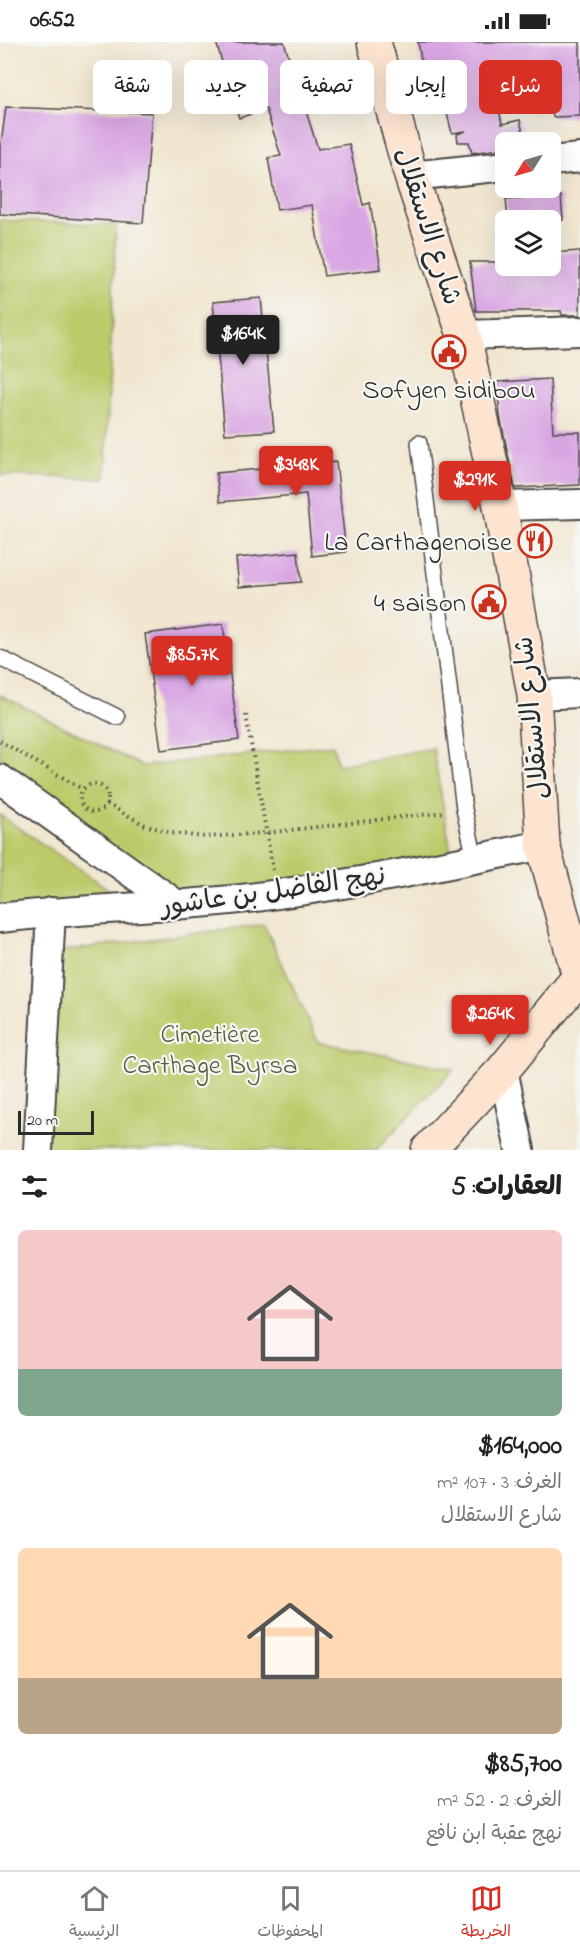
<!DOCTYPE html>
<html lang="ar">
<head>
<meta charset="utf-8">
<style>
  :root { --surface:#fff; --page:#f2f2f2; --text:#222; --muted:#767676; --line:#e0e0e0; --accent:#d93025 }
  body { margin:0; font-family:"Indie Flower","Playpen Sans Arabic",sans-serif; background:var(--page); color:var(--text); direction:rtl; height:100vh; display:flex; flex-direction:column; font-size:22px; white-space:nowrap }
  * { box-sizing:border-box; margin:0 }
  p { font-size:20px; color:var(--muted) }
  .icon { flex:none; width:33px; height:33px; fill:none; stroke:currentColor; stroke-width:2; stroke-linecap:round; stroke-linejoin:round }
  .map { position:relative; height:1108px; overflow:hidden; direction:ltr }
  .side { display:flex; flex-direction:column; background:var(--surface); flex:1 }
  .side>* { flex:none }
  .top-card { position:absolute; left:18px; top:18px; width:544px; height:54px; direction:rtl; display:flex; gap:12px }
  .needle { width:39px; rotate:233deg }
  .tools { position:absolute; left:495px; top:90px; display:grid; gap:12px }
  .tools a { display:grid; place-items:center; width:66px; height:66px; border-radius:9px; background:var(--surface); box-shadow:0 6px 24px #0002; font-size:30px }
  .scale { position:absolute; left:18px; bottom:15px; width:76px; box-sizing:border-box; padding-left:6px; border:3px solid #2b2b2b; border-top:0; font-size:16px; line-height:21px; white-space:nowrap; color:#2b2b2b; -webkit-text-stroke:4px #f6f6f2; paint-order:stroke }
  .price { position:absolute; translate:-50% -51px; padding:0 14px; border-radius:6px; background:var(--accent); color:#fff; font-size:20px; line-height:39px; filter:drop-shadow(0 2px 3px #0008) }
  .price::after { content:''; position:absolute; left:50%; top:36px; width:18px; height:14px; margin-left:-9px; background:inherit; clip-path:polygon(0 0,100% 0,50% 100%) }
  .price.active { background:#222; color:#fff }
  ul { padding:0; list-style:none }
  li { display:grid; align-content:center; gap:12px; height:318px; padding:0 18px }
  li span { display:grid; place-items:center; height:186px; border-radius:9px; color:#555 }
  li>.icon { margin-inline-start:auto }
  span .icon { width:108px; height:108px; fill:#fffc; stroke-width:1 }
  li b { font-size:26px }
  h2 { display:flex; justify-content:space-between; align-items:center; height:72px; padding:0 18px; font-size:26px }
  .tag { padding:0 21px; border-radius:9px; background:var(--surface); box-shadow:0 6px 24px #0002; font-size:21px; line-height:54px }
  .tag.active { background:var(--accent); color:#fff }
  .status { display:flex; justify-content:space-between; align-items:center; height:42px; padding:0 30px; background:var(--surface); direction:ltr }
  .status svg { height:16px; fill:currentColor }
  .tab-bar { display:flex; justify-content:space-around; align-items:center; height:84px; border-top:2px solid var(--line); background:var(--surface); font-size:16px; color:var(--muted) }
  .tab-bar a { display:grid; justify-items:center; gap:3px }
  .tab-bar .active { color:var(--accent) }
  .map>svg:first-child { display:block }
  .green { fill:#bdca6b; stroke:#747a4b; stroke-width:1.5 }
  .building { fill:#d9a6e3 }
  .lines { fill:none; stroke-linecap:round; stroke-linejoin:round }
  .lane-casing { stroke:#494744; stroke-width:18 }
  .street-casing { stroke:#494744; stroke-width:32 }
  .secondary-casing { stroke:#494744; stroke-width:36 }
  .path { stroke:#494744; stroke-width:4; stroke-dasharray:1.5 4.5; stroke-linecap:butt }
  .lane { stroke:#fff; stroke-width:15 }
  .street { stroke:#fff; stroke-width:28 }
  .secondary { stroke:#fde4d1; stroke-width:33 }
  .labels { text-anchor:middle; stroke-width:4.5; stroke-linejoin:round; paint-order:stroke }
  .street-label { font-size:27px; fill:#2b2b2b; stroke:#f6f6f2 }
  .poi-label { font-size:27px; fill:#2b2b2b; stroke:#f6f6f2; text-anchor:end }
  .park-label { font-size:27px; fill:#575b3e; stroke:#f6f6f2 }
</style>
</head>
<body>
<div class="status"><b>06:52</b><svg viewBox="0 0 49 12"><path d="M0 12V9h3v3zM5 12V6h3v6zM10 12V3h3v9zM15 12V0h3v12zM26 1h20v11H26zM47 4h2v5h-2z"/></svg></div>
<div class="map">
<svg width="580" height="1108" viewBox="0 0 580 1108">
  <rect width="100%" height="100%" fill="#f6f6f2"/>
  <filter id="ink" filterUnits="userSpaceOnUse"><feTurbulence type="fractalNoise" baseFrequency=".0167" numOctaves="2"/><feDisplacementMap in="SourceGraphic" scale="12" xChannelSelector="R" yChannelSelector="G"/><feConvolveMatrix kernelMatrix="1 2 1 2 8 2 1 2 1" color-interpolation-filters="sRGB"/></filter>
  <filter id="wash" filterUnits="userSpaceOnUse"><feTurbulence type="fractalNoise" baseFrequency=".008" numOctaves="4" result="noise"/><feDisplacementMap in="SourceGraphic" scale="24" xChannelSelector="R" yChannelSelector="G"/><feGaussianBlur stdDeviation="1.35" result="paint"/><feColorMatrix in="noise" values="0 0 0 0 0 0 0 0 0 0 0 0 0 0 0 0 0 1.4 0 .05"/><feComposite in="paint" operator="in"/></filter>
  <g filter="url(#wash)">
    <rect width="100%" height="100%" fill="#f1e6d0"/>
    <g class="green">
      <polygon points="0,178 116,183 105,437 0,433"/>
      <polygon points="0,653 142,724 333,703 338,723 433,706 453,821 168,861 0,745"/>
      <polygon points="0,773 136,866 0,878"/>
      <polygon points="264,882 318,1000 454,1027 376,1108 40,1108 41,912"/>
    </g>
    <g id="blocks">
      <g class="building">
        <polygon points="216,0 284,0 318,107 349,102 363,163 370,161 381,227 324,234 312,163 277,168 268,116 281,114 266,67 239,76"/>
        <polygon points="418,0 580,0 580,74 553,75 548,34 493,38 502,82 520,78 525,100 506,100 506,106 472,111 469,100 458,100 457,92 466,89 452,91 439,41 425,42"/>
        <polygon points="6,65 152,71 143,181 0,172 0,109"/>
        <polygon points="561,154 563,178 508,178 506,157"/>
        <polygon points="580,209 580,273 562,273 561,269 476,269 470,220 506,220 506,224 550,224 550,211"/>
        <polygon points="261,256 274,389 225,392 213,260"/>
        <polygon points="550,337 553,390 580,390 580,443 515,446 500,374 497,340"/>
        <polygon points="336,420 346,510 312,514 306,452 220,460 216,431"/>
        <polygon points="298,510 301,540 239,545 236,516"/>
        <polygon points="223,582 239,698 161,708 145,592"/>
      </g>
    </g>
  </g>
  <g filter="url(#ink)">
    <use href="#blocks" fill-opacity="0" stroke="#494744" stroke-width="1.5"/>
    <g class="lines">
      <g class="lane-casing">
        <g id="lane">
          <polyline points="419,401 464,767 475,817"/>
          <polyline points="0,616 117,675"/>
        </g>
      </g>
      <g class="street-casing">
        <g id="street">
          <polyline points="550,119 580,116"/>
          <polyline points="411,134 506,124"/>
          <polyline points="464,293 580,289"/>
          <polyline points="500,464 580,462"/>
          <polyline points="534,653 580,651"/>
          <polyline points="0,737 177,863"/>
          <path d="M0,876C92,865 186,866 278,852C367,840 455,821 543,803"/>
          <polyline points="503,1028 520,1108"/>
          <polyline points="38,1108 51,870"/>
        </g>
      </g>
      <g class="secondary-casing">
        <g id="secondary">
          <polyline points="374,0 411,134 464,293 500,464 534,653 543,803 579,935"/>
          <polyline points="428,1108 503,1028 580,934"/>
        </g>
      </g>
      <g class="path">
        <polyline points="246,673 273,828"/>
        <polyline points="0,699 82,747"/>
        <circle cx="94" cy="756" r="14"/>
        <polyline points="107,762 145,783 171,791 205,795 265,791 446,770"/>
      </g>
      <use href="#lane" class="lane"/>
      <use href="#street" class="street"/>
      <use href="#secondary" class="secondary"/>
    </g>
  </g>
  <defs>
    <g id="civic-ring" transform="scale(1.725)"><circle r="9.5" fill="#f6f6f2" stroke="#c8321e" stroke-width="1.5"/><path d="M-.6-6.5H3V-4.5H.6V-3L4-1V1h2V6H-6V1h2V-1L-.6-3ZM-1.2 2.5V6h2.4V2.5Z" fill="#c8321e"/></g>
    <g id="restaurant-ring" transform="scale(1.725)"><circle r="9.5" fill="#f6f6f2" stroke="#c8321e" stroke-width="1.5"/><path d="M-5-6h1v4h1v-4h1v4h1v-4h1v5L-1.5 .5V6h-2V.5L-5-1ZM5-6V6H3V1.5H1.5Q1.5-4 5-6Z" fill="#c8321e"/></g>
  </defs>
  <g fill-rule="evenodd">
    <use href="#civic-ring" x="449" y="310"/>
    <use href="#restaurant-ring" x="535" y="499"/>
    <use href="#civic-ring" x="489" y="560"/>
  </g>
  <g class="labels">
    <g class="street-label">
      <text transform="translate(429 184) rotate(72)" y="9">شارع الاستقلال</text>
      <text transform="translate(531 676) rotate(-96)" y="9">شارع الاستقلال</text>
      <text transform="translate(273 848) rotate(-8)" y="9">نهج الفاضل بن عاشور</text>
    </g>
    <g class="poi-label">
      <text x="449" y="356" text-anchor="middle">Sofyen sidibou</text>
      <text x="512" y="508">La Carthagenoise</text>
      <text x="466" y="569">4 saison</text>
    </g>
    <g class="park-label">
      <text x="210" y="1000">Cimetière<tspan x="210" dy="31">Carthage Byrsa</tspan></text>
    </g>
  </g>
</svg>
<div class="tools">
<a><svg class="needle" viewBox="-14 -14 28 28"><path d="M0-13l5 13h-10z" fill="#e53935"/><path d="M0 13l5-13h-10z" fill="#767676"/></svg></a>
<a><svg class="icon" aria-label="layers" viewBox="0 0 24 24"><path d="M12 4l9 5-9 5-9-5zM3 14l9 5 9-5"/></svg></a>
</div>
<div class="scale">20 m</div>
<b class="price active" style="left:243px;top:324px">$164K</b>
<b class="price" style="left:296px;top:455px">$348K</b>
<b class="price" style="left:475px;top:470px">$291K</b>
<b class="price" style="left:192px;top:645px">$85.7K</b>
<b class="price" style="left:490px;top:1004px">$264K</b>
<div class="top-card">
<a class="tag active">شراء</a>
<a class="tag">إيجار</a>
<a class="tag">تصفية</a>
<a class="tag">جديد</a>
<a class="tag">شقة</a>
</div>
</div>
<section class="side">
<h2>العقارات: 5<svg class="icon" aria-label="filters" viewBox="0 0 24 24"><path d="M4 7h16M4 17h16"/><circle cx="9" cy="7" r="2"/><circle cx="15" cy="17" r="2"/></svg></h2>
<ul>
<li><span style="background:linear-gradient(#f6c9c9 75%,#7fa58c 0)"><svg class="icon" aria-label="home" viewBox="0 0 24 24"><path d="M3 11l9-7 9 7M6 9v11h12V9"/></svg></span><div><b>$164,000</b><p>الغرف: 3 · 107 m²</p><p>شارع الاستقلال</p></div></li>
<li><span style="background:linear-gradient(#ffd9b3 70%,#b9a48a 0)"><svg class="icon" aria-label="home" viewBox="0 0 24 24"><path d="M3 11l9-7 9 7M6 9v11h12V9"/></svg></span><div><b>$85,700</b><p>الغرف: 2 · 52 m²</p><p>نهج عقبة ابن نافع</p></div></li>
</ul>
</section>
<nav class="tab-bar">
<a class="active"><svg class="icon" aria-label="map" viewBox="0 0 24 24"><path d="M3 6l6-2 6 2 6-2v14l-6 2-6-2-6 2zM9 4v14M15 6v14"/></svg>الخريطة</a>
<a><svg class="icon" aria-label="saved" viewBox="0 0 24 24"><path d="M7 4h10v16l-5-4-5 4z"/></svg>المحفوظات</a>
<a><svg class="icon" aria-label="home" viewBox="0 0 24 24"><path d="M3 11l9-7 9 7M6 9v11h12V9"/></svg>الرئيسية</a>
</nav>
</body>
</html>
